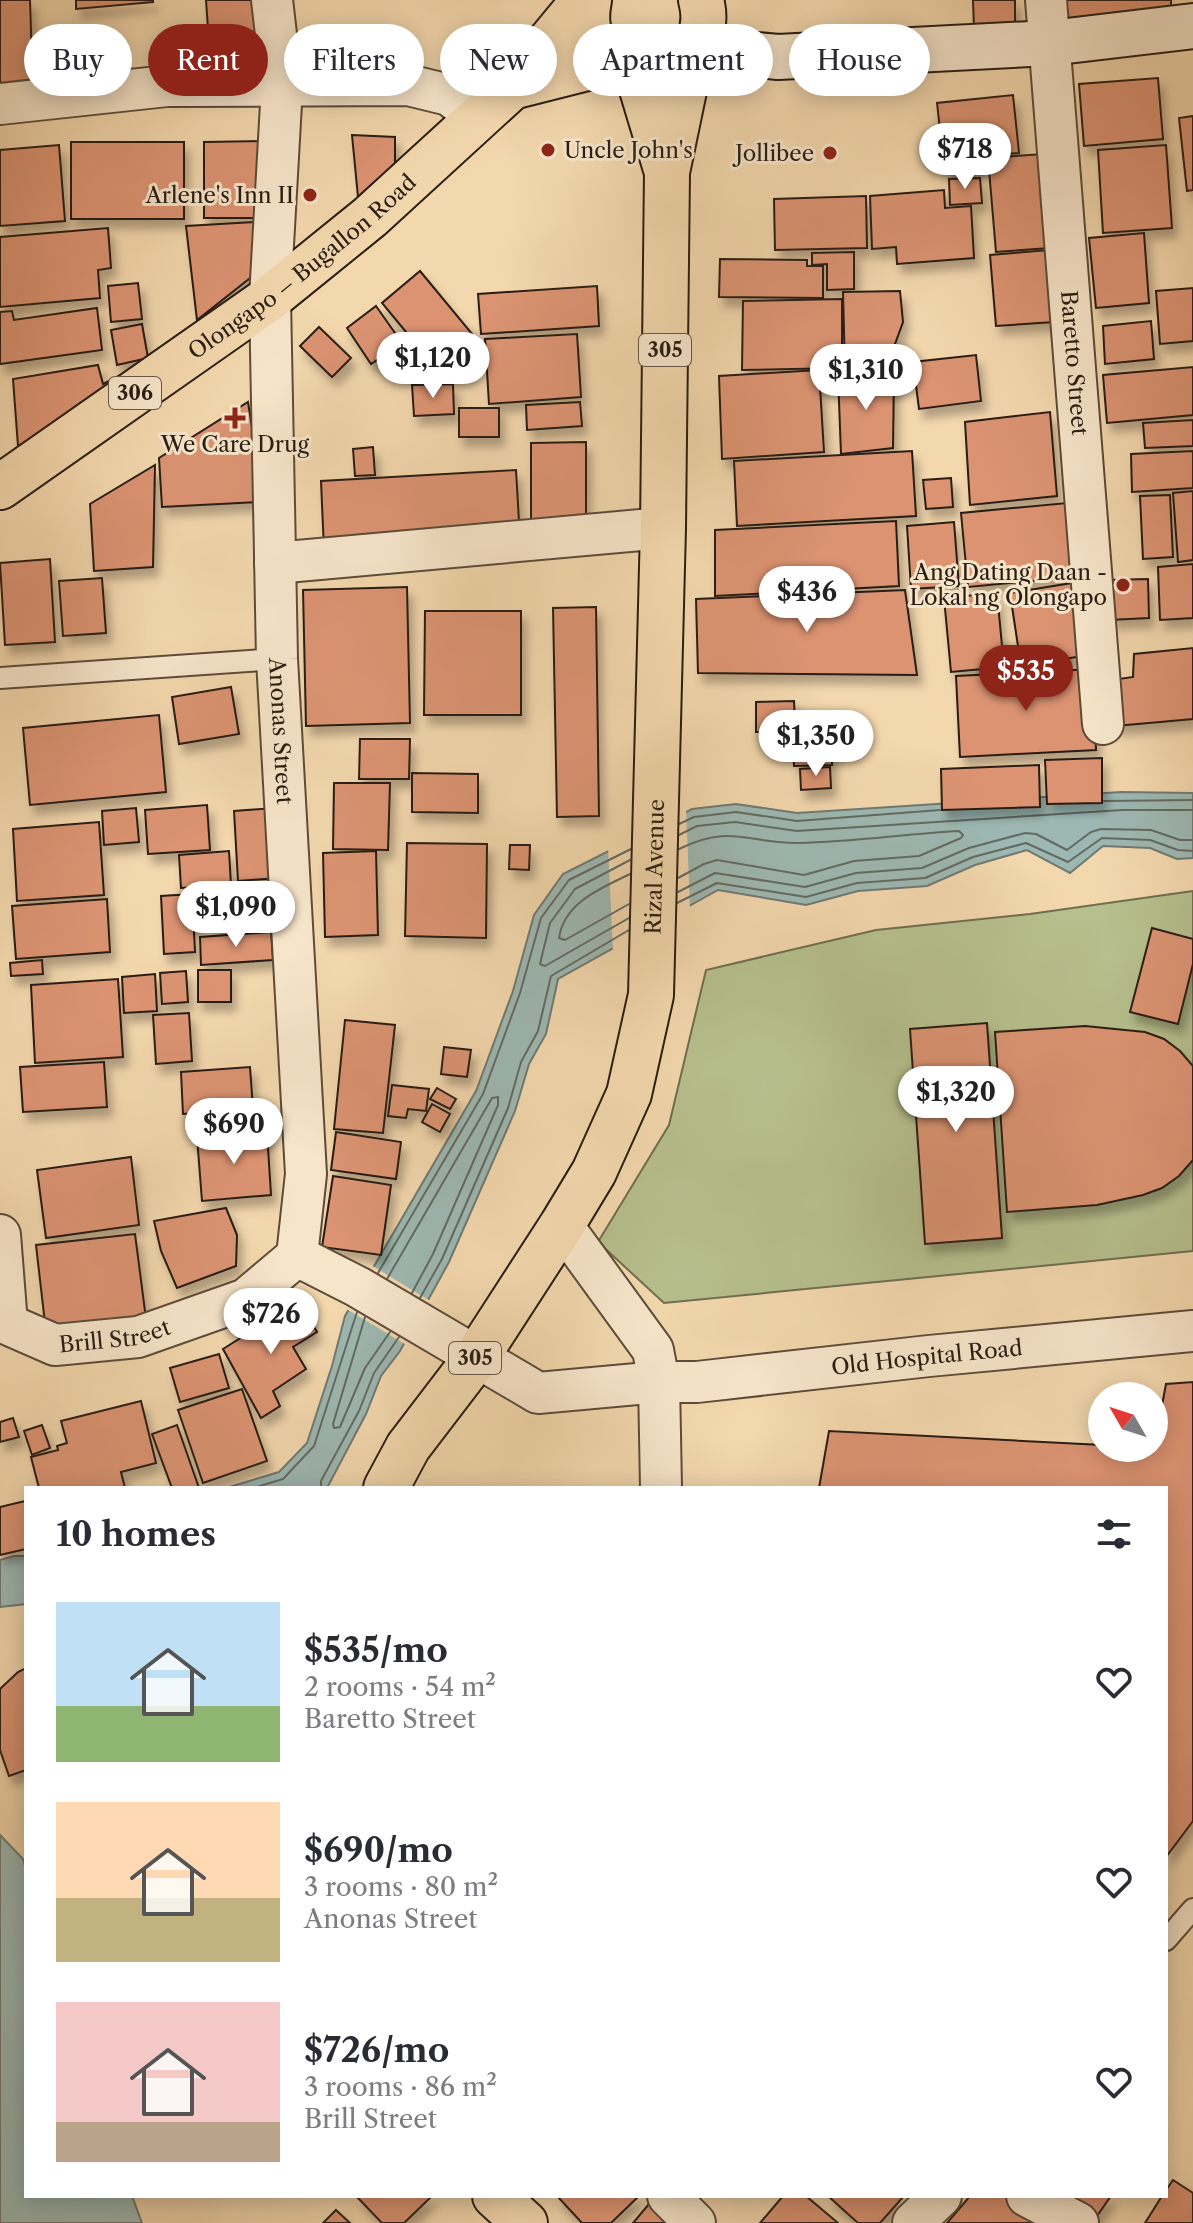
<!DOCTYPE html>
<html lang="en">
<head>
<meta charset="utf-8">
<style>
  :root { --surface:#fff; --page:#f2f2f3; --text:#2b2b33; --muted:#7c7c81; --accent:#8f2418 }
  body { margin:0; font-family:"Libre Caslon Text",serif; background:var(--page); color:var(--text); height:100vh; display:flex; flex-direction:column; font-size:30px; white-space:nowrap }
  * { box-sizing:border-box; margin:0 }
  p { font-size:26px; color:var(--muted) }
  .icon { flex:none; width:44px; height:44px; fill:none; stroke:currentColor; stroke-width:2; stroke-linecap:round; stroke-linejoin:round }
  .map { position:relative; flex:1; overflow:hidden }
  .sheet { position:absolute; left:24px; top:1486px; width:1144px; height:712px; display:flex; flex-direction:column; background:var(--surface); border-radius:0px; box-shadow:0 4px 20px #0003 }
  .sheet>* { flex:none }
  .guide { position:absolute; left:24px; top:24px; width:1146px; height:72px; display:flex; gap:16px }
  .needle { width:52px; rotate:309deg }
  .controls { position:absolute; left:1088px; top:1382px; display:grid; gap:16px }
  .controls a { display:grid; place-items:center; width:80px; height:80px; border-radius:50%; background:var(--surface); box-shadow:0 4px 20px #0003; font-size:40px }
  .price { position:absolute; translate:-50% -68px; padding:0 18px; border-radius:28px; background:#fff; color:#222; font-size:26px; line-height:52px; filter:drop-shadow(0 2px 4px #0008) }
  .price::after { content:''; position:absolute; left:50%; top:48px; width:24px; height:18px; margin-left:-12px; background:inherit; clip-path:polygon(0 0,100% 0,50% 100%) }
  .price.selected { background:var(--accent); color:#fff }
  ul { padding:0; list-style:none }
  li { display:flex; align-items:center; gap:24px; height:200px; padding:0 32px }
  li span { display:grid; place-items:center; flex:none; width:224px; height:160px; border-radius:0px; color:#555 }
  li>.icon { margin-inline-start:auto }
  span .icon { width:96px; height:96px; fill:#fffc; stroke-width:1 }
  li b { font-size:34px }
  h2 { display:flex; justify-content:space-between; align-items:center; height:96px; padding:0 32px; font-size:34px }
  .tag { padding:0 28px; border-radius:36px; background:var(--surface); box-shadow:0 4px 20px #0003; font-size:28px; line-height:72px }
  .tag.selected { background:var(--accent); color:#fff }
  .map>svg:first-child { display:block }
  .green { fill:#b6bf8d; stroke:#706e50; stroke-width:2 }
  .water { fill:#9db8b2; stroke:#6f7a73; stroke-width:2 }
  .pier { fill:#f3d7ad }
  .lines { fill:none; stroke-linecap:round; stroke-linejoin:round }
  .shore { stroke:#636a63; stroke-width:2 }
  .building { fill:#db9372; stroke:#291d14; stroke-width:2; filter:url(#shadow) }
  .lane-casing { stroke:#5c4c3a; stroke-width:24 }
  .street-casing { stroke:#5c4c3a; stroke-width:44 }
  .secondary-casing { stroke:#291d14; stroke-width:48 }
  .primary-casing { stroke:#291d14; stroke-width:48 }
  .highway-casing { stroke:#291d14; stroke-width:48 }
  .lane { stroke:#f7e5ca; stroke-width:20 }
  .street { stroke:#f7e5ca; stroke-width:40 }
  .secondary { stroke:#f7e5ca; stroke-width:44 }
  .primary { stroke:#f3d7ad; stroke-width:44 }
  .highway { stroke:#f3d7ad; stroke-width:44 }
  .poi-dot { fill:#8f2418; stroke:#f7e5ca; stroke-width:3 }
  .labels { text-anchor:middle; stroke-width:6; stroke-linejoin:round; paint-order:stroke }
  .shield { fill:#f7e5ca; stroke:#67594b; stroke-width:2 }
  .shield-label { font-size:20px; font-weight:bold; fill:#291d14 }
  .poi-label { font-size:22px; fill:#291d14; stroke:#f7e5ca; text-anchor:end }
  .street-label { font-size:22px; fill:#291d14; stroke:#f7e5ca }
</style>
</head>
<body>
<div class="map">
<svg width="1193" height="2223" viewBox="0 0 1193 2223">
  <defs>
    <filter id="shadow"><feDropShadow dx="5" dy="9" stdDeviation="4" flood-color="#0004"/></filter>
  </defs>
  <rect width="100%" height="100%" fill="#f3d7ad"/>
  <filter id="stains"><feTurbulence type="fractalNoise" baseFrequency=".0025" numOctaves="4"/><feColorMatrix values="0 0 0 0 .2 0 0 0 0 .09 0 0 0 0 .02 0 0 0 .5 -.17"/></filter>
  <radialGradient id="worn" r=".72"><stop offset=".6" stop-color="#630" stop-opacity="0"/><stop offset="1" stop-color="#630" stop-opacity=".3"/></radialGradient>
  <polygon class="green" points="1193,891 1193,1251 664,1303 598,1242 669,1125 706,970 876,930 1030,914"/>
  <g class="water">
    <polygon points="1121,792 1193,793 1193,858 1177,859 1150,848 1103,846 1070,873 1027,850 975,865 927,886 858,891 806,905 718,890 558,979 546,1034 529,1064 515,1111 449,1262 400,1351 381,1376 366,1414 327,1488 226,1488 279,1472 307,1443 332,1366 345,1316 476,1091 513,991 534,915 563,874 692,809 736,804 797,813"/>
    <polygon points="14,1556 26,1556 26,1604 0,1607 0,1560"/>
    <polygon points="0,1835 23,1859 26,1870 26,2196 132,2196 142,2223 0,2223"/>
  </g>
  <g class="pier">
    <polygon points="686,807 690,910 613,952 608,847"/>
    <polygon points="371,1265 432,1302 408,1346 345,1308"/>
  </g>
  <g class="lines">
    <g class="shore">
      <polyline points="1104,801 1193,800"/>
      <polyline points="679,824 694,817 736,812 797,821 940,810"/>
      <polyline points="679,835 697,826 735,822 797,831 1122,810 1193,810"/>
      <path d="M678,878L704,864L717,860L804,875L854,861L919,856L961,838L963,835L959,831C905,834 852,842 799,843C749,844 731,823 679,849"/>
      <polyline points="678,892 715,873 805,887 856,873 922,868 969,848 1025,833 1036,834 1067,850 1091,832 1101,829 1151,830 1180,840 1193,840"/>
      <polyline points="677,903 717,883 806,897 857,883 925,878 973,857 1026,843 1068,862 1102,838 1150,840 1178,850 1193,851"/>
      <path d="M629,904L565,940L559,938C564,902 602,888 630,874"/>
      <polyline points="629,918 545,966 540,964 550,923 575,889 630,860"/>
      <polyline points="378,1273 483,1094 520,993 541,918 569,880 631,849"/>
      <polyline points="387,1279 492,1098 498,1097 498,1105 433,1254 412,1293"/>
      <polyline points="420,1298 442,1259 508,1108 521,1062 538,1031 551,976 629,930"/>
      <polyline points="365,1317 333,1424 334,1428 340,1427 365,1368 390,1332"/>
      <polyline points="253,1488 283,1479 314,1446 357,1312"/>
      <polyline points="321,1488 321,1481 359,1411 374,1373 399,1337"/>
    </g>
  </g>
  <g class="building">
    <polygon points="0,0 30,0 33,96 0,97"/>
    <polygon points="76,0 153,0 153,2 76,9"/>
    <polygon points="206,0 268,0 273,68 211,73"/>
    <polygon points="973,0 1015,0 1015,27 974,28"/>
    <polygon points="1059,0 1171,0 1171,15 1059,20"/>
    <polygon points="1158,78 1163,139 1084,146 1079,84"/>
    <polygon points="1013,95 1019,153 979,156 981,170 945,174 937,103"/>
    <polygon points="1193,116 1193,190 1187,191 1179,118"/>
    <polygon points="352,135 395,137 395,164 358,197"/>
    <polygon points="269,141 269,218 204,218 204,142"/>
    <rect x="71" y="142" width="113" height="77"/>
    <polygon points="59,145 65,221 0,226 0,150"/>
    <polygon points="1166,145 1172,228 1103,233 1098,150"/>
    <polygon points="1043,154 1049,248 996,252 988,158"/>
    <polygon points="980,178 982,203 950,205 949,179"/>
    <polygon points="944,190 945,208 971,206 974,258 897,264 896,247 872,249 870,196"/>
    <polygon points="866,196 867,248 775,250 774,199"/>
    <polygon points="254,222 259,271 197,320 186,226"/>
    <polygon points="108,228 111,268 98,270 100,298 0,307 0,237"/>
    <polygon points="1144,233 1149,303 1096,308 1089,238"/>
    <polygon points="1049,250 1054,322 996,326 990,255"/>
    <polygon points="854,252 854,289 827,290 827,264 812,265 812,253"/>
    <polygon points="720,259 807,260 807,266 823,266 823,298 719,297"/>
    <polygon points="420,271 473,335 435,367 382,303"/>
    <polygon points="138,283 142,319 111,322 108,286"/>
    <polygon points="597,286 599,326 481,334 478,294"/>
    <polygon points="1193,288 1193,341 1160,344 1156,291"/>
    <polygon points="900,291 903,322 891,355 893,368 845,371 843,292"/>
    <polygon points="842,299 842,368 742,370 743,301"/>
    <polygon points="376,306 402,343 371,364 347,328"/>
    <polygon points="97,308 102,350 0,364 0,312 12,311 14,320"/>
    <polygon points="1151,321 1154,359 1105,364 1103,326"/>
    <polygon points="142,324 148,358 117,365 111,330"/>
    <polygon points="319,327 351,358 332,377 300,346"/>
    <polygon points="577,334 581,397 489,404 485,339"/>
    <polygon points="976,355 981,401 919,409 913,362"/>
    <polygon points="143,364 145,379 18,446 13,379 98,365 103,384"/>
    <polygon points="1193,367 1193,415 1107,423 1103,375"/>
    <polygon points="819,370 824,452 722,459 719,376"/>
    <polygon points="894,373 893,448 841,454 838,375"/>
    <polygon points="453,384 454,414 414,416 412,385"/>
    <polygon points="248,402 256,453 258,502 162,507 159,458"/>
    <polygon points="580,402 582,426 527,430 526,405"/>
    <rect x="459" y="408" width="40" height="29"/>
    <polygon points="1050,412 1057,496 970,505 965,422"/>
    <polygon points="1193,420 1193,446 1145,448 1143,423"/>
    <polygon points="586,442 586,525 531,525 531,443"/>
    <polygon points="373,447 375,475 355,476 353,449"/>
    <polygon points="912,451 916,516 737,526 734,461"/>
    <polygon points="1193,451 1193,488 1132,492 1131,454"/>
    <polygon points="155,465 153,567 94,571 90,504"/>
    <polygon points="516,470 520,539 324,550 321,481"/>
    <polygon points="951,478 953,507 926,509 923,480"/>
    <polygon points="1193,491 1193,560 1178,562 1173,493"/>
    <polygon points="1170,495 1173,557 1143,559 1140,496"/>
    <polygon points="1067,503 1073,577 968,587 961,513"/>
    <polygon points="896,521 899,586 715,596 715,530"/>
    <polygon points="954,522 959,586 911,589 907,526"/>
    <polygon points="50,559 55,642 5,645 0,563"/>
    <polygon points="1193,564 1193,618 1160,620 1158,567"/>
    <polygon points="102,578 106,633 63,636 59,581"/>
    <polygon points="1148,579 1149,618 1110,620 1108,580"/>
    <polygon points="1072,583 1083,656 1021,666 1010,593"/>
    <polygon points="407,587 410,723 306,726 303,590"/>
    <polygon points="905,590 917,675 698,673 696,599"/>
    <polygon points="997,593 1004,667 951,672 944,598"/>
    <polygon points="596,607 599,816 557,817 553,608"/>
    <polygon points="425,611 521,611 521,715 424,715"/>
    <polygon points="1193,648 1193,719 1116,726 1112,680 1133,677 1134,654"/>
    <polygon points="1092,669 1096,750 960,757 956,676"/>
    <polygon points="231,687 239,734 179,744 172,697"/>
    <polygon points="794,701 795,723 831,722 832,765 794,766 793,730 756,732 756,702"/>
    <polygon points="159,715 166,792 30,805 23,728"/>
    <polygon points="360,739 410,739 409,779 359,779"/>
    <polygon points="1102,758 1102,803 1047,804 1045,760"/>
    <polygon points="1039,765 1040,807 942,810 941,769"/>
    <polygon points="830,767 831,788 801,790 800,769"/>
    <polygon points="412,773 478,774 478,813 412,812"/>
    <polygon points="334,783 390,783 388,850 333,849"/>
    <polygon points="207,805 210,850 148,854 145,810"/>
    <polygon points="136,808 139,842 104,845 102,811"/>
    <polygon points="275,808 278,878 238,881 234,811"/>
    <polygon points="99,822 104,895 17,901 13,829"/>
    <polygon points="407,843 487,844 486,938 405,936"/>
    <polygon points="510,845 530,845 529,870 509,869"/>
    <polygon points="229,851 231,885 181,888 179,855"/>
    <polygon points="376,851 378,935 325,937 323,853"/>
    <polygon points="272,885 274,924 215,929 213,890"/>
    <polygon points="192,894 195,952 164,954 161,896"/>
    <polygon points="107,899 110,952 16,959 12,906"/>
    <polygon points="1152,928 1193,939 1193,964 1178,1024 1130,1012"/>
    <polygon points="271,932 273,960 201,965 200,937"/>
    <polygon points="42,960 43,974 11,976 10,963"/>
    <rect x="198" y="970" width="33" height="32"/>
    <polygon points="186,971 188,1002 162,1004 160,973"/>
    <polygon points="155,974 157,1011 124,1013 122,977"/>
    <polygon points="118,979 123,1057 35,1063 31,985"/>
    <polygon points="189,1013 192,1061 156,1064 153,1015"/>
    <polygon points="345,1020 395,1025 383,1133 334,1129"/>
    <polygon points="987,1023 1002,1238 925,1244 910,1029"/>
    <polygon points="1085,1026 1145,1032 1164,1039 1180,1051 1193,1066 1193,1160 1179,1176 1162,1188 1143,1195 1097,1205 1007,1212 995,1032"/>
    <polygon points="444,1047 471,1050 467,1077 441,1074"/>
    <polygon points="104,1062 107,1107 23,1112 20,1067"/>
    <polygon points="250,1067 253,1109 183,1114 181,1072"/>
    <polygon points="392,1085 429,1089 426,1111 408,1109 406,1118 388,1116"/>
    <polygon points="437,1088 456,1099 450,1109 430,1099"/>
    <polygon points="432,1104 450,1114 440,1132 422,1122"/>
    <polygon points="267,1132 271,1195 202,1201 197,1137"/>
    <polygon points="336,1132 401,1142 396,1179 331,1170"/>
    <polygon points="131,1157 139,1225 46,1238 37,1170"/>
    <polygon points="333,1176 391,1185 381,1255 322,1247"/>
    <polygon points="226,1208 237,1235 236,1266 177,1288 161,1251 154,1221"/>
    <polygon points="135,1234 146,1319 46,1332 36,1245"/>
    <polygon points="299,1301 317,1332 293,1347 306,1369 273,1391 280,1406 261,1418 223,1349"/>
    <polygon points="219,1354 229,1388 180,1402 170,1368"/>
    <polygon points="1193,1382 1193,1821 1166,1857 1166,1488 819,1488 829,1431 1102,1445 1102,1448 1154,1448 1166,1384"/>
    <polygon points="242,1389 267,1461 203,1483 178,1410"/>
    <polygon points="141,1401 156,1463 121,1472 125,1488 39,1488 31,1457 58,1450 57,1446 67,1443 61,1421"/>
    <polygon points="13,1418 19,1437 0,1442 0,1422"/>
    <polygon points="42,1425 50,1448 32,1455 24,1431"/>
    <polygon points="177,1425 199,1488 172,1488 152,1434"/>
    <polygon points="25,1501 26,1549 0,1555 0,1507"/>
    <polygon points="26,1668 26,1770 9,1776 0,1750 0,1689 18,1672"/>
    <polygon points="1173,2180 1193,2193 1193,2223 1145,2223 1162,2196 1166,2196 1166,2190"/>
    <polygon points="356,2196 432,2196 404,2223 382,2223"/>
    <polygon points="557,2196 639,2196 611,2223 582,2223"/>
    <polygon points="783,2196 806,2196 838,2223 760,2223"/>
    <polygon points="828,2196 904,2196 880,2223 858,2223"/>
    <polygon points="970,2196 1013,2196 1060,2223 947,2223"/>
    <polygon points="1043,2196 1111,2196 1092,2223"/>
    <polygon points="654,2198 684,2223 633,2223"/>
    <polygon points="336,2210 350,2223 323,2223"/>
  </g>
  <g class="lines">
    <g class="lane-casing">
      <g id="lane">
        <polyline points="0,678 277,659"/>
        <polyline points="1166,1940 1193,1909"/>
      </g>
    </g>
    <g class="street-casing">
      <g id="street">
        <path id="s1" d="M272,0L282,86L270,298L277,659L306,1174L297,1256"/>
        <path id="s2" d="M1046,0L1103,724"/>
        <polyline points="0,104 167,86 408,85 449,95 479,118"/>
        <polyline points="275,563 663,528"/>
        <polyline points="562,1225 653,1350 659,1382 661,1488"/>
        <path id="s3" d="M0,1235L7,1324L55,1345L138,1337L246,1299L297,1256"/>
        <path id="s4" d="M297,1256L358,1287L538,1393L659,1382H697L929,1356L1193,1331"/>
        <polyline points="668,2196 695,2223"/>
        <polyline points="1027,2196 1078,2223"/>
        <polyline points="913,2223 941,2196"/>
      </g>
    </g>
    <g class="secondary-casing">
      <polyline id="secondary" points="694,49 778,57 1050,43 1193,26"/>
    </g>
    <g class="primary-casing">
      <g id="primary">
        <polyline points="638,76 666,169"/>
        <polyline points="512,87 607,63"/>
        <path id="s5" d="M0,487L270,298L370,217L512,87L584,0"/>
        <path id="s6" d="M386,1488L408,1447L476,1358L562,1225L594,1172L629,1094L651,995L663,528L667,172L692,52"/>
        <polyline points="495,2196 525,2223"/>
      </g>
    </g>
    <g class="highway-casing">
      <path id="highway" d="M589,0C585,20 587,36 600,53C639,105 718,62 701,0"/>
    </g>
    <use href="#lane" class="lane"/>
    <use href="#street" class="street"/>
    <use href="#secondary" class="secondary"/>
    <use href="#primary" class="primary"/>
    <use href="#highway" class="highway"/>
  </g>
  <g class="poi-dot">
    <circle cx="548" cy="150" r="8"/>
    <circle cx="830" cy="153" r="8"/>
    <circle cx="310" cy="195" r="8"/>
    <path d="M231 406h8v8h8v8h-8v8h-8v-8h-8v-8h8z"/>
    <circle cx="1123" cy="585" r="8"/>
  </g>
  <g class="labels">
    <g class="shield">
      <rect x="639" y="334" width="52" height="32" rx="6"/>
      <rect x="109" y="377" width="52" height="32" rx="6"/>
      <rect x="449" y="1342" width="52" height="32" rx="6"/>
    </g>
    <g class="shield-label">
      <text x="665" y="357">305</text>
      <text x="135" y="400">306</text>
      <text x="475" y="1365">305</text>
    </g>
    <g class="poi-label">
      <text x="564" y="158" text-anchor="start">Uncle John's</text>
      <text x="814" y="161">Jollibee</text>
      <text x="294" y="203">Arlene's Inn II</text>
      <text x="235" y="452" text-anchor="middle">We Care Drug</text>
      <text x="1107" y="580">Ang Dating Daan -<tspan x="1107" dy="25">Lokal ng Olongapo</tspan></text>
    </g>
    <g class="street-label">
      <text dy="8" stroke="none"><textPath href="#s5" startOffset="374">Olongapo – Bugallon Road</textPath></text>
      <text dy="8" stroke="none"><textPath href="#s2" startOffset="364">Baretto Street</textPath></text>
      <text dy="8" stroke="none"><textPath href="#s1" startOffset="732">Anonas Street</textPath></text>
      <text dy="8" stroke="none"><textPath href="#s6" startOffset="694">Rizal Avenue</textPath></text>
      <text dy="8" stroke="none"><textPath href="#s3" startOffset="202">Brill Street</textPath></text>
      <text dy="8" stroke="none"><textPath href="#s4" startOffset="668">Old Hospital Road</textPath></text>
    </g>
  </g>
  <rect width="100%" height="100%" filter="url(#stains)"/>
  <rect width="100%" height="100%" fill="url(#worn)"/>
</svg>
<div class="controls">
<a><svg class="needle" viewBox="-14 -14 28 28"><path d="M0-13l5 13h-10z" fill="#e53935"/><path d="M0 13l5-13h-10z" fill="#7c7c81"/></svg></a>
</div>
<b class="price" style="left:965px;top:191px">$718</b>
<b class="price" style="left:433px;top:400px">$1,120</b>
<b class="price" style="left:866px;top:412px">$1,310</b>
<b class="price" style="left:807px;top:634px">$436</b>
<b class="price selected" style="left:1026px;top:713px">$535</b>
<b class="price" style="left:816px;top:778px">$1,350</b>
<b class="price" style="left:236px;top:949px">$1,090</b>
<b class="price" style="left:956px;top:1134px">$1,320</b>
<b class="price" style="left:234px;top:1166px">$690</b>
<b class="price" style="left:271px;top:1356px">$726</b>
<div class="guide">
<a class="tag">Buy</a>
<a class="tag selected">Rent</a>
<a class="tag">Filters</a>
<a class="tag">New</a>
<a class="tag">Apartment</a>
<a class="tag">House</a>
</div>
<section class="sheet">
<h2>10 homes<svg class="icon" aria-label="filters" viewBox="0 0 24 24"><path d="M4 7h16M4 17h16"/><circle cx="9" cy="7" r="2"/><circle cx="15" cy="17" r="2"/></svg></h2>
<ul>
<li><span style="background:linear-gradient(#bfe0f5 65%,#8fb573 0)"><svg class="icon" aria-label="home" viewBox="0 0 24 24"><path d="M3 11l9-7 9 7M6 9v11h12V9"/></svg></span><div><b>$535/mo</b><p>2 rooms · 54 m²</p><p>Baretto Street</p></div><svg class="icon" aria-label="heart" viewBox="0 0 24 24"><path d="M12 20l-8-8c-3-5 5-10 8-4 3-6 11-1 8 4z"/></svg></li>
<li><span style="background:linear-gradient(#ffd9b3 60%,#c2b280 0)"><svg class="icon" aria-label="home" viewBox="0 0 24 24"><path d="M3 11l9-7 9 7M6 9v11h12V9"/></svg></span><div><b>$690/mo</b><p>3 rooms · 80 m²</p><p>Anonas Street</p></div><svg class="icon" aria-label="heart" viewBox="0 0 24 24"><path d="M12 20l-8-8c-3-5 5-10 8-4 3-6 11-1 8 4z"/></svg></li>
<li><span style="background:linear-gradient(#f6c9c9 75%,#b9a48a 0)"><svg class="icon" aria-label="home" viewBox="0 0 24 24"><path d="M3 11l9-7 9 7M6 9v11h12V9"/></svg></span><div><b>$726/mo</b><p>3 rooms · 86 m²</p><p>Brill Street</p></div><svg class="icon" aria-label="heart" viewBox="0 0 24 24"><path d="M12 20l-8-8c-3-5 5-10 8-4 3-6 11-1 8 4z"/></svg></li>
</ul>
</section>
</div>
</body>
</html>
